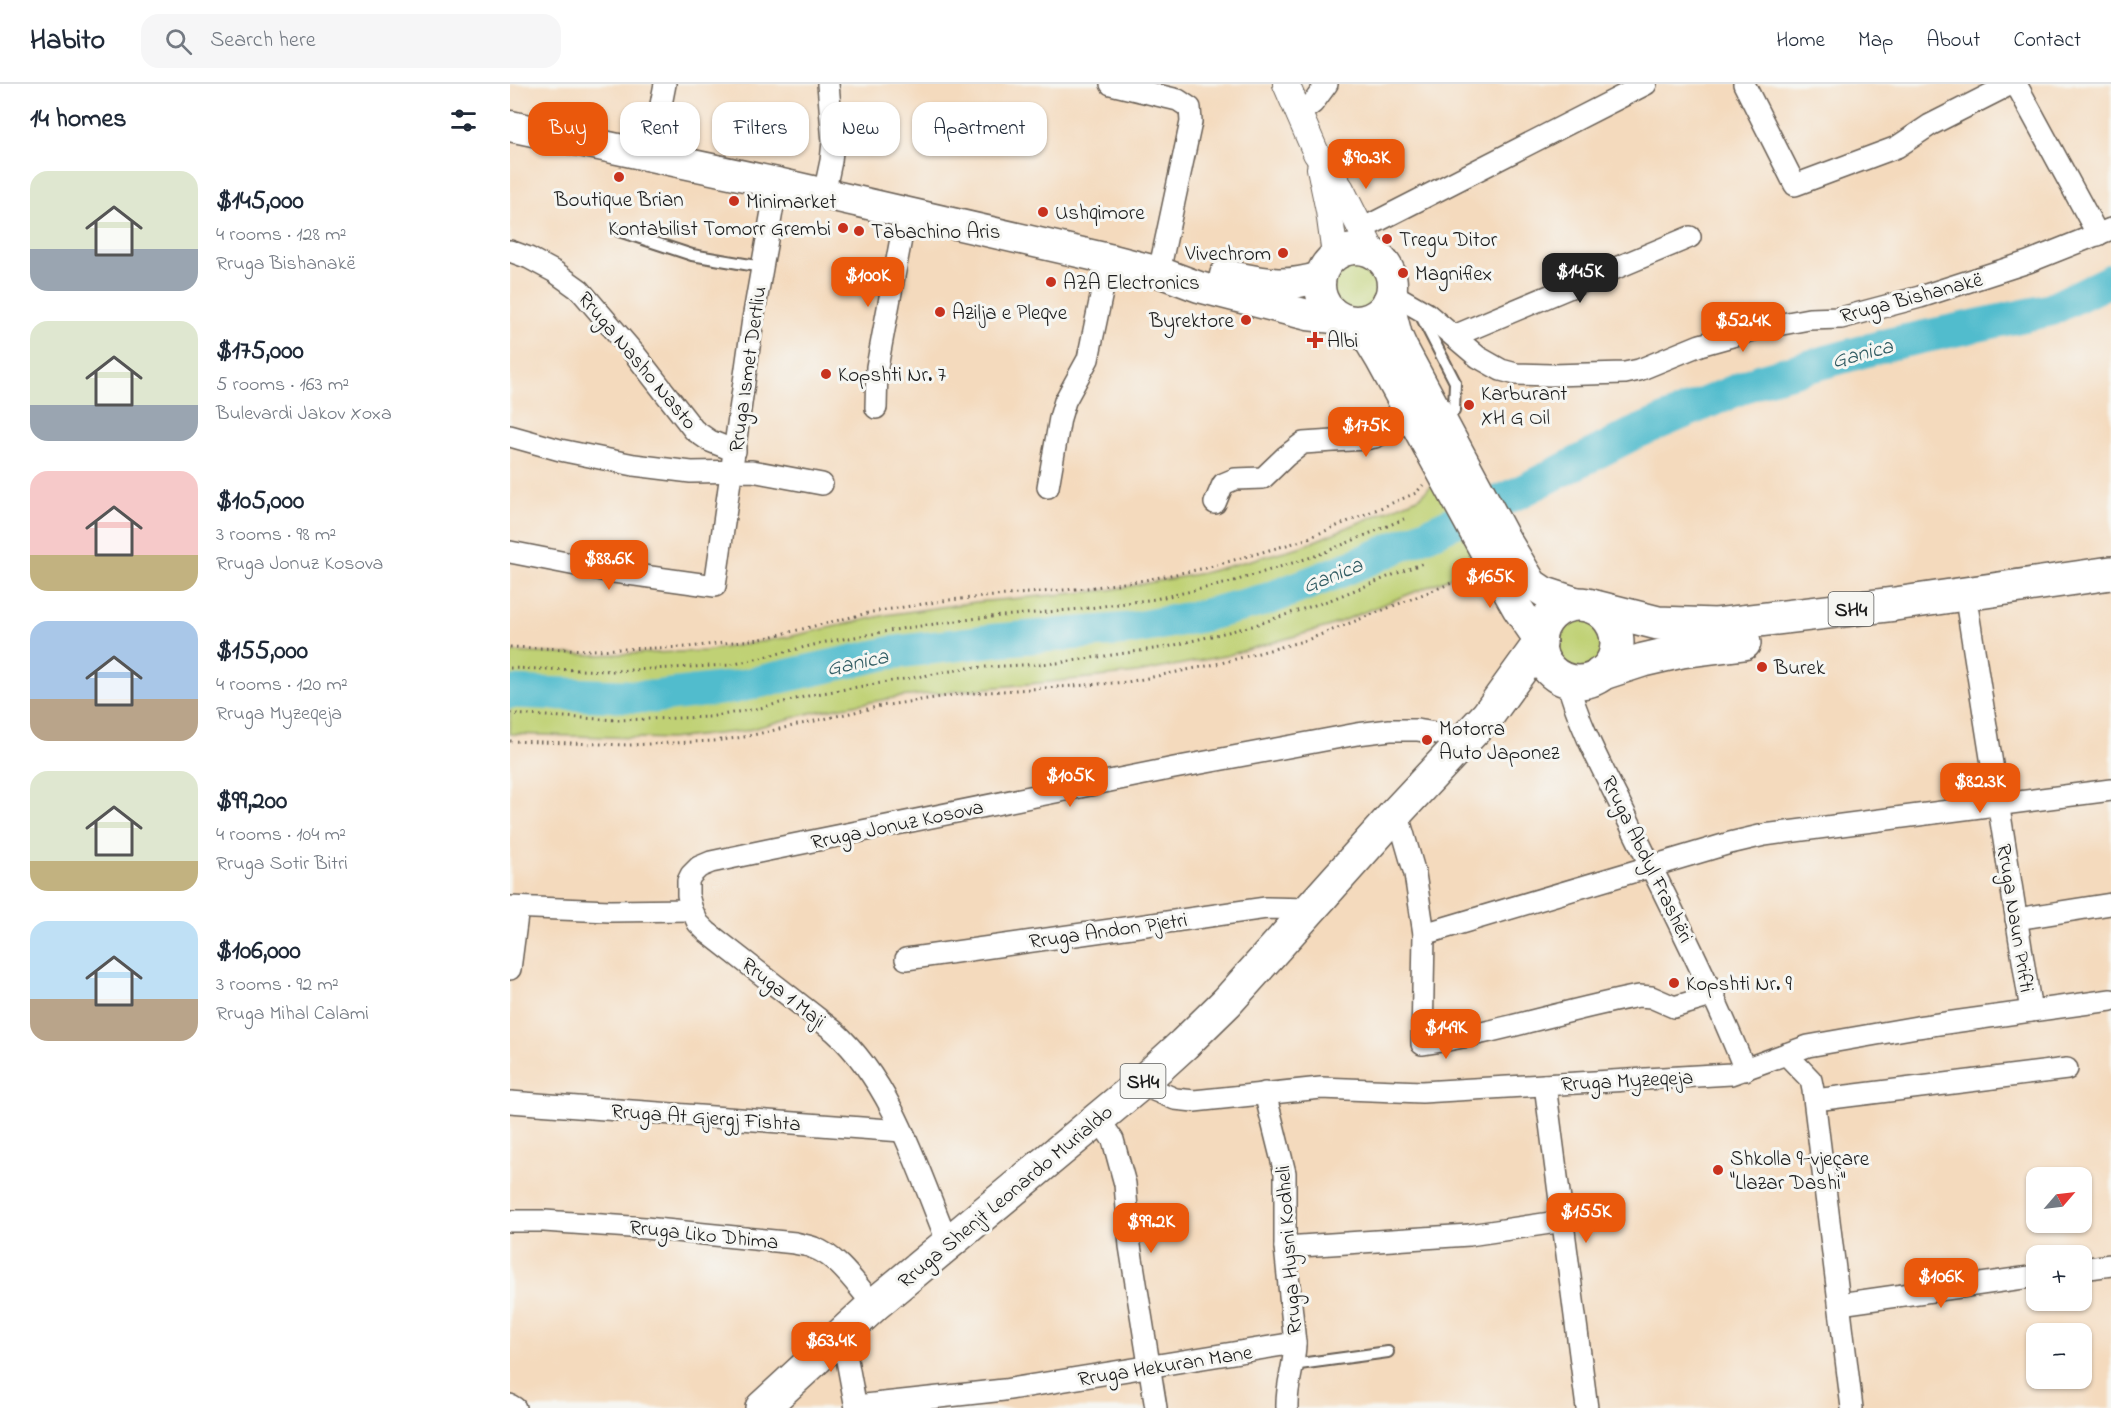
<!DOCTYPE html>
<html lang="en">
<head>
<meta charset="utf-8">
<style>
  :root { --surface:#fff; --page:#f6f6f7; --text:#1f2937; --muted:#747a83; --line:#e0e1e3; --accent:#ea580c }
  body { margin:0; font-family:"Indie Flower",sans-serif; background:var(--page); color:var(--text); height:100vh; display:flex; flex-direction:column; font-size:22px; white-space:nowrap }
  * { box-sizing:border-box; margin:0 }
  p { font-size:20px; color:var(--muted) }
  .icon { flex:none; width:33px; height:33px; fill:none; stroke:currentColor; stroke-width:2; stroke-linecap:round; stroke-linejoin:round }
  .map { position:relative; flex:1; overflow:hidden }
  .side { display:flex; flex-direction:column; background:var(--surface); width:510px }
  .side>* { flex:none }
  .hud { position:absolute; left:18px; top:18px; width:570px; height:54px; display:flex; gap:12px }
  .needle { width:39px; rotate:62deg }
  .tools { position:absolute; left:1516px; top:1083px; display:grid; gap:12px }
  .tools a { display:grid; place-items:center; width:66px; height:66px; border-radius:12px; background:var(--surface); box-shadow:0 2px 4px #0004; font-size:30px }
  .price { position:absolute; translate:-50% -51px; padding:0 14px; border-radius:12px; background:var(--accent); color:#fff; font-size:20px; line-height:39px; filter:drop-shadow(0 2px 3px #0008) }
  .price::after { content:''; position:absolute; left:50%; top:36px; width:18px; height:14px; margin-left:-9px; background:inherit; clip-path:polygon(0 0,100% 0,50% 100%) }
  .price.on { background:#222; color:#fff }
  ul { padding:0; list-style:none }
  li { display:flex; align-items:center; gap:18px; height:150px; padding:0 30px }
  li span { display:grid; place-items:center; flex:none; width:168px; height:120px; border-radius:18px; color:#555 }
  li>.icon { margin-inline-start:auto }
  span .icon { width:72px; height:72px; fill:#fffc; stroke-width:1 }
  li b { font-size:26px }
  h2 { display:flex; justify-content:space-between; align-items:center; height:72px; padding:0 30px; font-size:26px }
  .pill { padding:0 21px; border-radius:18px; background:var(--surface); box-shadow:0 2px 4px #0004; font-size:21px; line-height:54px }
  .pill.on { background:var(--accent); color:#fff }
  header { display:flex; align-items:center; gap:36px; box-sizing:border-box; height:84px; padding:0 30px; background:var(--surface); border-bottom:2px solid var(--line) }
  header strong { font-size:28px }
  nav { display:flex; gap:33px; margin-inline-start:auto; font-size:21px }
  .search { width:420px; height:54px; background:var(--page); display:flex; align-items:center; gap:15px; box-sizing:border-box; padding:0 21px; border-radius:18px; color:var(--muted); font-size:22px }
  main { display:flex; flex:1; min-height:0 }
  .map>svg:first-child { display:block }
  .green { fill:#c0d174; stroke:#6e7648; stroke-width:1.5 }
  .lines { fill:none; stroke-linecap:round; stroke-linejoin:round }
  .river { stroke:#51bccd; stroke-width:33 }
  .service-casing { stroke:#685e54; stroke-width:14 }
  .minor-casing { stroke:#685e54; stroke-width:24 }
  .tertiary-casing { stroke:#685e54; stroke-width:28 }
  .secondary-casing { stroke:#685e54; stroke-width:33 }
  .primary-casing { stroke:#685e54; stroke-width:36 }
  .path { stroke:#685e54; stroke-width:3; stroke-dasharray:1.5 4.5; stroke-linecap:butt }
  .service { stroke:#fff; stroke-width:10 }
  .minor { stroke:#fff; stroke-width:21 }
  .tertiary { stroke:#fff; stroke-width:26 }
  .secondary { stroke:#fff; stroke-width:30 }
  .primary { stroke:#fff; stroke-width:33 }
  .poi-dot { fill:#c8321e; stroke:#f6f6f2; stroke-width:2 }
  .labels { text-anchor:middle; stroke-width:6; stroke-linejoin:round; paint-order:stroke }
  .shield { fill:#f6f6f2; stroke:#5d5d5c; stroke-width:1.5 }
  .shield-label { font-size:20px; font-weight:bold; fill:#1c1c1c }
  .poi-label { font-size:21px; fill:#1c1c1c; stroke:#f6f6f2; text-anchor:start }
  .street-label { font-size:21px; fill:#1c1c1c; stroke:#f6f6f2 }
  .water-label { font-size:22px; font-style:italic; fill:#315c63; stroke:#f6f6f2 }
</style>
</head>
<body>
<header>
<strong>Habito</strong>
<div class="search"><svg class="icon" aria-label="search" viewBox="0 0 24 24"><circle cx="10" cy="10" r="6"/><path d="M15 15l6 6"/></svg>Search here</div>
<nav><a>Home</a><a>Map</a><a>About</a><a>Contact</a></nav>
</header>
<main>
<section class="side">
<h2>14 homes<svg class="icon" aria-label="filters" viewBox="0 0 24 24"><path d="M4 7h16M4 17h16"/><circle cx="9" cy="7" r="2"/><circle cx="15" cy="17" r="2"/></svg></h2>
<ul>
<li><span style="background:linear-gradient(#dfe7d0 65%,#9aa5b1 0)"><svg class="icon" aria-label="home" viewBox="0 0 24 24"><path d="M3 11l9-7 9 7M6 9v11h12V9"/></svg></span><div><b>$145,000</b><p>4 rooms · 128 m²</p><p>Rruga Bishanakë</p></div></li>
<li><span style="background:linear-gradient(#dfe7d0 70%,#9aa5b1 0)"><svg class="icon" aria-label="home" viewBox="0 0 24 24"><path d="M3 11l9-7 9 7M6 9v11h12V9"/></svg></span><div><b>$175,000</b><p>5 rooms · 163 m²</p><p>Bulevardi Jakov Xoxa</p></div></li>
<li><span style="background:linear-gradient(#f6c9c9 70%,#c2b280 0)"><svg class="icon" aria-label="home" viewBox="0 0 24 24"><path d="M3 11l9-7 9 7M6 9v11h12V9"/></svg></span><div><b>$105,000</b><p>3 rooms · 98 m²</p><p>Rruga Jonuz Kosova</p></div></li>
<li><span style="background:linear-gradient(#a9c7e8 65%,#b9a48a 0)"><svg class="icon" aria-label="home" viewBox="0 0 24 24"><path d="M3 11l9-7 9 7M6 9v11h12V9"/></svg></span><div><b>$155,000</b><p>4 rooms · 120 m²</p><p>Rruga Myzeqeja</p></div></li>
<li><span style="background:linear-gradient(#dfe7d0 75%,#c2b280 0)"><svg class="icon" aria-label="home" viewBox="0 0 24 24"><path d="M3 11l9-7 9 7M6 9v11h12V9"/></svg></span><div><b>$99,200</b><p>4 rooms · 104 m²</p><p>Rruga Sotir Bitri</p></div></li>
<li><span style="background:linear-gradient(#bfe0f5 65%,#b9a48a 0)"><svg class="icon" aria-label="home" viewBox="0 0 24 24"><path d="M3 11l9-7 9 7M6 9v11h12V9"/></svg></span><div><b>$106,000</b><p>3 rooms · 92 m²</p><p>Rruga Mihal Calami</p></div></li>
</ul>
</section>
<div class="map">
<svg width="1601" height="1324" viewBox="0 0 1601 1324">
  <rect width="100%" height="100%" fill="#f6f6f2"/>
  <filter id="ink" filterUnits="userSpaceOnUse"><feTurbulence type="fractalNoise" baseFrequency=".0167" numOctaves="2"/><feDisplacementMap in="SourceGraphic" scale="12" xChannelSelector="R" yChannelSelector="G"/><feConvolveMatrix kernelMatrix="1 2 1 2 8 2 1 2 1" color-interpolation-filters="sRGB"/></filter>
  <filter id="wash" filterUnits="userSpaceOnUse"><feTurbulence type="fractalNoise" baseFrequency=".008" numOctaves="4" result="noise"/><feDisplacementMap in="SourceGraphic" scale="24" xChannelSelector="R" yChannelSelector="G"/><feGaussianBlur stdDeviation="1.35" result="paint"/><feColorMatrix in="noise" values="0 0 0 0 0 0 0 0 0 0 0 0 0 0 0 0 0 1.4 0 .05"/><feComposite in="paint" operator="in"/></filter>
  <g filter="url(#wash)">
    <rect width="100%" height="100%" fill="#f4dabd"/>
    <g class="green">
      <circle cx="845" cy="202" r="26"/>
      <polygon points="926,396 972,481 817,543 719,571 627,589 389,613 304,628 234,647 160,655 0,650 0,568 87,571 195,567 278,553 376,531 466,518 599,506 693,489 793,462 910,413"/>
      <circle cx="1069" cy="560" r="26"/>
    </g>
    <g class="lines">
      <polyline class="river" points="0,608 143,613 226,603 379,569 486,556 620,545 691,532 758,515 826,489 918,450 1010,408 1121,351 1250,296 1380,260 1540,226 1601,196"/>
    </g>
  </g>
  <g filter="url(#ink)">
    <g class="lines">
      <g class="service-casing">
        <g id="service">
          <polyline points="109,147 182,171 252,183"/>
          <polyline points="911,232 945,298 944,327 933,333"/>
          <polyline points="782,1281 878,1268"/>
        </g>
      </g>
      <g class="minor-casing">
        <g id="minor">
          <polyline points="601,0 668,16 680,24 681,38 649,188"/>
          <polyline points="1234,0 1285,101 1387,63 1420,41 1501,0"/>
          <polyline points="1506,0 1588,151"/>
          <polyline points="789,30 803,19 817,0"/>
          <polyline points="141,72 155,0"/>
          <polyline points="314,110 321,77 323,58 318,0"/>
          <polyline points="852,145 1136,0"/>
          <polyline points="0,167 19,174 45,188 70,206 124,269 184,346 200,357 225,367"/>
          <polyline points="881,209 916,229 968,273 991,286 1006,290 1041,291 1115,289 1129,286 1190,261 1251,244 1299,235 1331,234 1410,213 1518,178 1601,145"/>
          <polyline points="944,252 1180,153"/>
          <polyline points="366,324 367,283 396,128"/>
          <polyline points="0,352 50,366 124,381 181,388 242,387 312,400"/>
          <polyline points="538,403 550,334 555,317 578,275 599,175"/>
          <polyline points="705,419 713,400 725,395 753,394 776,372 793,359 855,355 865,353 903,335"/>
          <polyline points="0,468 97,487 205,502 243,235 267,99"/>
          <polyline points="1458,528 1521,927"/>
          <path d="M1057,596C1070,646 1096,691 1119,738C1159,820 1201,901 1235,986"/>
          <path d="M887,728L905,790L914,850L912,960C986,950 1057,925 1129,912L1141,913L1164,923L1205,911"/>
          <polyline points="0,823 100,827 182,826"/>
          <polyline points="1506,835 1601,820"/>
          <polyline points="914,850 1220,759 1254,751 1601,706"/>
          <polyline points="396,875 756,824 800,825"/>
          <polyline points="0,885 8,824"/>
          <polyline points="1276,970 1301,996 1303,1006 1342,1324"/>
          <polyline points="630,1000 665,1015 684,1017 811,1004 912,1008 1221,990 1298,962 1407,943 1601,916"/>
          <polyline points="1035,1001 1077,1324"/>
          <path d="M755,1009L775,1089V1163L785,1259C785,1281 776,1300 777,1324"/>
          <polyline points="1305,1016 1557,985"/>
          <polyline points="0,1018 392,1047"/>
          <polyline points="588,1034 603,1056 615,1100 620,1162 646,1324"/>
          <path d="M0,1137H34L135,1144L285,1159C291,1161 298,1161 304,1164C329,1173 347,1202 364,1221"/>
          <path d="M438,1159C408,1086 383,1000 324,947L197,848L188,839L182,826L178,811V797L181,791L189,783L201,778L258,766L664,684L847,650L880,646H907L932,650L952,658"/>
          <polyline points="775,1163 959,1151 1054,1137"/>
          <polyline points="1572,1185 1601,1181"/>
          <polyline points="1330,1220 1527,1192"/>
          <polyline points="332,1249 346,1324"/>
          <polyline points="0,1321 5,1324"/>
          <polyline points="346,1322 494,1306 785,1259"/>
        </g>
      </g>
      <g class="tertiary-casing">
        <g id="tertiary">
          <polyline points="776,0 806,69 831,105 863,169"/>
          <polyline points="810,84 819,127 825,171"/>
        </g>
      </g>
      <g class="secondary-casing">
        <g id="secondary">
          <polyline points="0,42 267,99 599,175 649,188 689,203 798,231 832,235"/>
          <circle cx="846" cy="201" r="36"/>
          <path d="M715,191C752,198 772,205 810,193"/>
          <polyline points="878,217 887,252 892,263 995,455 1022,500 1034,508 1071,520"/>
          <polyline points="841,238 859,256 871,276 974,465 1008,525 1030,557"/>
        </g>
      </g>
      <g class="primary-casing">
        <g id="primary">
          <circle cx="1068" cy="559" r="39"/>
          <polyline points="1081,522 1148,539 1206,541 1385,520 1601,489"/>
          <polyline points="1090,590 1133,576 1172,567 1234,559"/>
          <polyline points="252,1324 364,1221 630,1000 674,960 717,918 887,728 978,631 1030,559"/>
        </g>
      </g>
      <g class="path">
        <polyline points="0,563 81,566 178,563 251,555 362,528 439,516 577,504 635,496 696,484 791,457 906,409 913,401"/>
        <polyline points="0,584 102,587 221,581 316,558 396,544 469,534 571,525 645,515 718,499 808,471 894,435"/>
        <polyline points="0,630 108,636 200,633 250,624 306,610 459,584 547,579 657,563 742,542 820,516 913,479"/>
        <polyline points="0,657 119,661 204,657 234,653 371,622 451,610 618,598 711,579 797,556 962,491"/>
      </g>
      <use href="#service" class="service"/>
      <use href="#minor" class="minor"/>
      <use href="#tertiary" class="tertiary"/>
      <use href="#secondary" class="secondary"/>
      <use href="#primary" class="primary"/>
    </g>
  </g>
  <g class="poi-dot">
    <circle cx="109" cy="93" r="6"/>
    <circle cx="224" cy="117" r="6"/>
    <circle cx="533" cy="128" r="6"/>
    <circle cx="333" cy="144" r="6"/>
    <circle cx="349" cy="147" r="6"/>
    <circle cx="877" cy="155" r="6"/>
    <circle cx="773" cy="169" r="6"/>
    <circle cx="893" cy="189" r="6"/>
    <circle cx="541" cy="198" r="6"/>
    <circle cx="430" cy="228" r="6"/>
    <circle cx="736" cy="236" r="6"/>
    <path d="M802 247h6v6h6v6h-6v6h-6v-6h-6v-6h6z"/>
    <circle cx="316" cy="290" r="6"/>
    <circle cx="959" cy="321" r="6"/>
    <circle cx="1252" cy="583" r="6"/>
    <circle cx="917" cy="656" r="6"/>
    <circle cx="1164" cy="899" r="6"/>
    <circle cx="1208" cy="1086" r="6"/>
  </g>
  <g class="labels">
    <g class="shield">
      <rect x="1318.5" y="508" width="45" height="34" rx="4.5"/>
      <rect x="610.5" y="980" width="45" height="34" rx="4.5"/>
    </g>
    <g class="shield-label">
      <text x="1341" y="532">SH4</text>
      <text x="633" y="1004">SH4</text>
    </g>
    <g class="poi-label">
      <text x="109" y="122" text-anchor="middle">Boutique Brian</text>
      <text x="236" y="124">Minimarket</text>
      <text x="545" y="135">Ushqimore</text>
      <text x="321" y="151" text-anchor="end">Kontabilist Tomorr Grembi</text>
      <text x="361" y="154">Tabachino Aris</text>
      <text x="889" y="162">Tregu Ditor</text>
      <text x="761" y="176" text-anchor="end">Vivechrom</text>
      <text x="905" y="196">Magniflex</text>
      <text x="553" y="205">AZA Electronics</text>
      <text x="442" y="235">Azilja e Pleqve</text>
      <text x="724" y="243" text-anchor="end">Byrektore</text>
      <text x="817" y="263">Albi</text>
      <text x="328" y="297">Kopshti Nr. 7</text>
      <text x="971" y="316">Karburant<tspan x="971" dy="24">XH G Oil</tspan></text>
      <text x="1264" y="590">Burek</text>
      <text x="929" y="651">Motorra<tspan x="929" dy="24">Auto Japonez</tspan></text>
      <text x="1176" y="906">Kopshti Nr. 9</text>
      <text x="1220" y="1081">Shkolla 9-vjeçare<tspan x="1220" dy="24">"Llazar Dashi"</tspan></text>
    </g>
    <g class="street-label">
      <text transform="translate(1401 213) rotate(-15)" y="7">Rruga Bishanakë</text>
      <text transform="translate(128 276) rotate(50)" y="7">Rruga Nasho Nasto</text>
      <text transform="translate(237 285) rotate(-82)" y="7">Rruga Ismet Dertliu</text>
      <text transform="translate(387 740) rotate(-12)" y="7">Rruga Jonuz Kosova</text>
      <text transform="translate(1138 775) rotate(64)" y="7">Rruga Abdyl Frashëri</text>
      <text transform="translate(1506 834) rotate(81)" y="7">Rruga Naun Prifti</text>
      <text transform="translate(598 846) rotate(-8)" y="7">Rruga Andon Pjetri</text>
      <text transform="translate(274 908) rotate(38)" y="7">Rruga 1 Maji</text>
      <text transform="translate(1117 996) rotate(-3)" y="7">Rruga Myzeqeja</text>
      <text transform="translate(196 1033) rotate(4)" y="7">Rruga At Gjergj Fishta</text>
      <text transform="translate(495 1112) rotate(-40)" y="7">Rruga Shenjt Leonardo Murialdo</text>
      <text transform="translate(194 1150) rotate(6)" y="7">Rruga Liko Dhima</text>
      <text transform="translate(778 1166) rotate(-94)" y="7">Rruga Hysni Kodheli</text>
      <text transform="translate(655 1281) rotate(-9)" y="7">Rruga Hekuran Mane</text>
    </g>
    <g class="water-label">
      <text transform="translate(1352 268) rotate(-15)" y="8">Ganica</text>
      <text transform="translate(822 490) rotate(-22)" y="8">Ganica</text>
      <text transform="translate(347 577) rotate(-12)" y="8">Ganica</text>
    </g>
  </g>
</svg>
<div class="tools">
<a><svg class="needle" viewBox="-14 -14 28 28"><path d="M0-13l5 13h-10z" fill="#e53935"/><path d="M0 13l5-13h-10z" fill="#747a83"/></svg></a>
<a>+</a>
<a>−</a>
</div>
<b class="price" style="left:856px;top:106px">$90.3K</b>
<b class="price on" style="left:1070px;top:220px">$145K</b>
<b class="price" style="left:358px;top:224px">$100K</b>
<b class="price" style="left:1233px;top:269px">$52.4K</b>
<b class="price" style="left:856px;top:374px">$175K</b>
<b class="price" style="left:99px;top:507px">$88.6K</b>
<b class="price" style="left:980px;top:525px">$165K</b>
<b class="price" style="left:560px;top:724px">$105K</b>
<b class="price" style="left:1470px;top:730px">$82.3K</b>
<b class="price" style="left:936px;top:976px">$149K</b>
<b class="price" style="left:1076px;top:1160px">$155K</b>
<b class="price" style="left:641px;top:1170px">$99.2K</b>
<b class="price" style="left:1431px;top:1225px">$106K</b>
<b class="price" style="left:321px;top:1289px">$63.4K</b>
<div class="hud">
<a class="pill on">Buy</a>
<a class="pill">Rent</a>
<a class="pill">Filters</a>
<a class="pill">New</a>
<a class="pill">Apartment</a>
</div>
</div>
</main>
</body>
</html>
